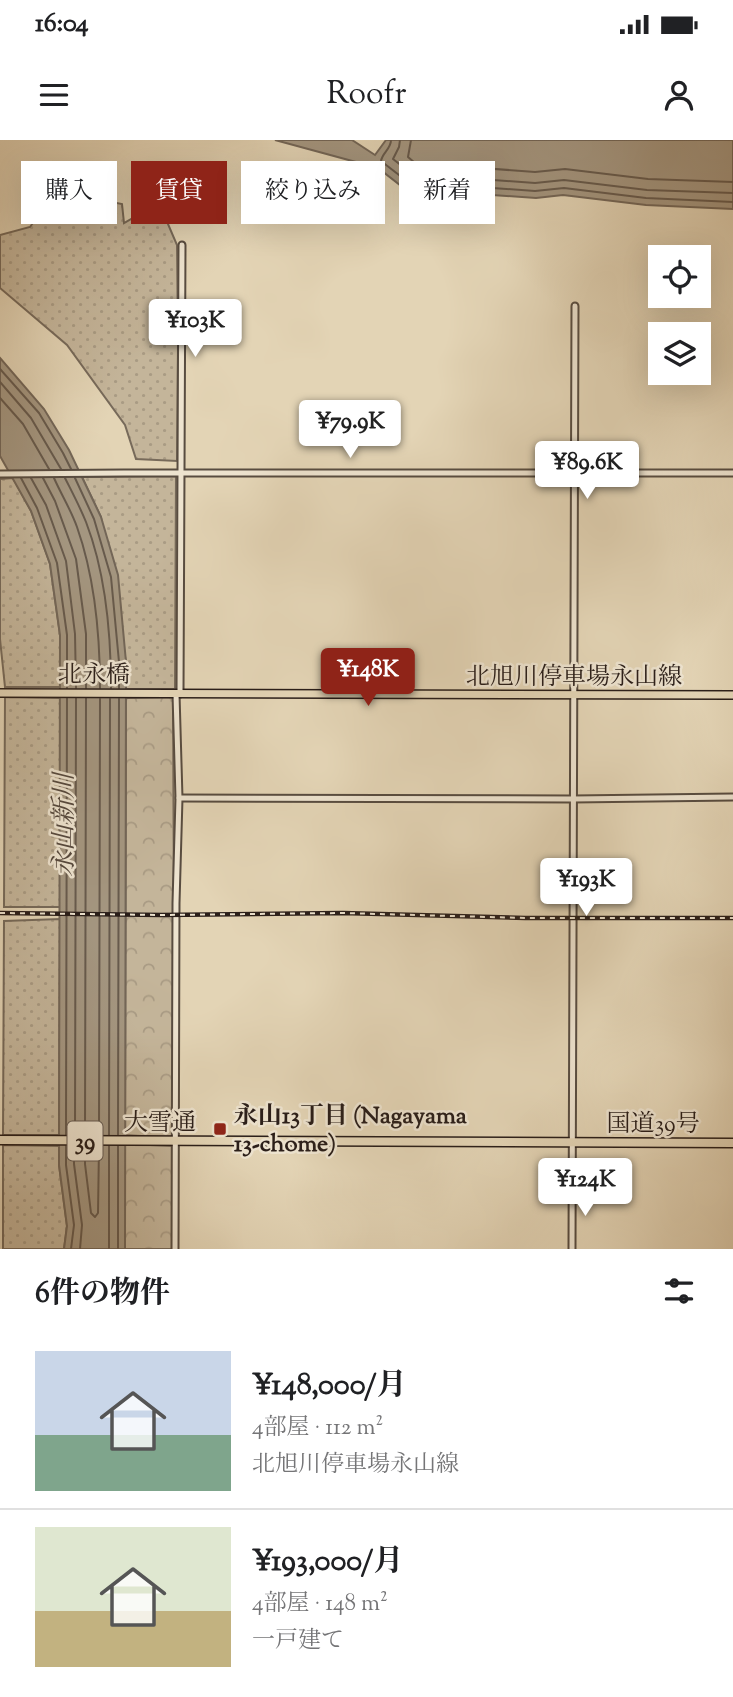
<!DOCTYPE html>
<html lang="ja">
<head>
<meta charset="utf-8">
<style>
  :root { --surface:#fff; --page:#f2f2f2; --text:#202124; --muted:#757577; --line:#e0e0e0; --accent:#8f2418 }
  body { margin:0; font-family:"Sorts Mill Goudy","Noto Serif JP",serif; background:var(--page); color:var(--text); height:100vh; display:flex; flex-direction:column; font-size:26px; white-space:nowrap }
  * { box-sizing:border-box; margin:0 }
  p { font-size:23px; color:var(--muted) }
  .icon { flex:none; width:38px; height:38px; fill:none; stroke:currentColor; stroke-width:2; stroke-linecap:round; stroke-linejoin:round }
  .map { position:relative; height:1109px; overflow:hidden }
  .sheet { display:flex; flex-direction:column; background:var(--surface); flex:1 }
  .sheet>* { flex:none }
  .hud { position:absolute; left:21px; top:21px; width:691px; height:63px; display:flex; gap:14px }
  .fabs { position:absolute; left:648px; top:105px; display:grid; gap:14px }
  .fabs a { display:grid; place-items:center; width:63px; height:63px; border-radius:0px; background:var(--surface); box-shadow:0 7px 28px #0002; font-size:35px }
  .price { position:absolute; translate:-50% -60px; padding:0 16px; border-radius:7px; background:#fff; color:#222; font-size:23px; line-height:46px; filter:drop-shadow(0 2px 4px #0008) }
  .price::after { content:''; position:absolute; left:50%; top:42px; width:21px; height:16px; margin-left:-10px; background:inherit; clip-path:polygon(0 0,100% 0,50% 100%) }
  .price.current { background:var(--accent); color:#fff }
  ul { padding:0; list-style:none }
  li { display:flex; align-items:center; gap:21px; height:175px; padding:0 35px }
  li+li { border-top:2px solid var(--line) }
  li span { display:grid; place-items:center; flex:none; width:196px; height:140px; border-radius:0px; color:#555 }
  li>.icon { margin-inline-start:auto }
  span .icon { width:84px; height:84px; fill:#fffc; stroke-width:1 }
  li b { font-size:30px }
  h2 { display:flex; justify-content:space-between; align-items:center; height:84px; padding:0 35px; font-size:30px }
  .pill { padding:0 24px; border-radius:0px; background:var(--surface); box-shadow:0 7px 28px #0002; font-size:24px; line-height:63px }
  .pill.current { background:var(--accent); color:#fff }
  .status { display:flex; justify-content:space-between; align-items:center; height:49px; padding:0 35px; background:var(--surface); direction:ltr }
  .status svg { height:19px; fill:currentColor }
  header { display:flex; justify-content:space-between; align-items:center; height:91px; padding:0 35px; background:var(--surface); font-size:32px; font-weight:600 }
  .map>svg:first-child { display:block }
  .grass { fill:url(#grass-dots); stroke:#776a5a; stroke-width:2 }
  .park { fill:url(#park-crowns); stroke:#776a5a; stroke-width:2 }
  .water { fill:#a49680; stroke:#736657; stroke-width:2 }
  .lines { fill:none; stroke-linecap:round; stroke-linejoin:round }
  .shore { stroke:#675a4c; stroke-width:2 }
  .minor-casing { stroke:#584c40; stroke-width:9 }
  .major-casing { stroke:#2a1e19; stroke-width:10 }
  .highway-casing { stroke:#2a1e19; stroke-width:11 }
  .minor { stroke:#ede3cf; stroke-width:5 }
  .major { stroke:#e3d4b5; stroke-width:7 }
  .highway { stroke:#e3d4b5; stroke-width:8 }
  .rail-casing { stroke:#2a1e19; stroke-width:4.5 }
  .rail { stroke:#ede3cf; stroke-width:2; stroke-dasharray:5; stroke-linecap:butt }
  .poi-dot { fill:#8f2418; stroke:#ede3cf; stroke-width:2.5 }
  .labels { text-anchor:middle; stroke-width:5; stroke-linejoin:round; paint-order:stroke }
  .shield { fill:#ede3cf; stroke:#645950; stroke-width:2 }
  .shield-label { font-size:23px; font-weight:bold; fill:#2a1e19 }
  .street-label { font-size:24px; fill:#2a1e19; stroke:#ede3cf }
  .poi-label { font-size:24px; font-weight:bold; fill:#2a1e19; stroke:#ede3cf; text-anchor:start }
  .water-label { font-size:26px; font-style:italic; fill:#55483d; stroke:#ede3cf }
</style>
</head>
<body>
<div class="status"><b>16:04</b><svg viewBox="0 0 49 12"><path d="M0 12V9h3v3zM5 12V6h3v6zM10 12V3h3v9zM15 12V0h3v12zM26 1h20v11H26zM47 4h2v5h-2z"/></svg></div>
<header><svg class="icon" aria-label="menu" viewBox="0 0 24 24"><path d="M4 6h16M4 12h16M4 18h16"/></svg>Roofr<svg class="icon" aria-label="person" viewBox="0 0 24 24"><circle cx="12" cy="8" r="4"/><path d="M4 21q1-7 8-7t8 7"/></svg></header>
<div class="map">
<svg width="733" height="1109" viewBox="0 0 733 1109">
  <defs>
    <pattern id="grass-dots" width="8" height="8" patternUnits="userSpaceOnUse" patternTransform="scale(1.75)"><rect width="8" height="8" fill="#c4b59a"/><path d="M2 2h.1M6 6h.1" fill="none" stroke="#a99b84" stroke-width="1.8" stroke-linecap="round"/></pattern>
    <pattern id="park-crowns" width="20" height="18" patternUnits="userSpaceOnUse" patternTransform="scale(1.75)"><rect width="20" height="18" fill="#c4b59a"/><path d="M2 6a3 3 0 1 1 6 0M12 15a3 3 0 1 1 6 0" fill="none" stroke="#a99b84"/></pattern>
  </defs>
  <rect width="100%" height="100%" fill="#e3d4b5"/>
  <filter id="stains"><feTurbulence type="fractalNoise" baseFrequency=".00286" numOctaves="4"/><feColorMatrix values="0 0 0 0 .2 0 0 0 0 .09 0 0 0 0 .02 0 0 0 .5 -.17"/></filter>
  <radialGradient id="worn" r=".72"><stop offset=".6" stop-color="#630" stop-opacity="0"/><stop offset="1" stop-color="#630" stop-opacity=".3"/></radialGradient>
  <g class="grass">
    <polygon points="56,51 122,64 124,83 145,71 162,70 177,105 178,203 177,321 136,319 125,285 67,205 0,148 0,95 30,87"/>
    <polygon points="176,336 175,549 126,549 126,522 101,377 82,337"/>
    <polygon points="13,338 31,371 50,424 60,495 60,547 5,547 0,499 0,339"/>
    <polygon points="5,557 60,558 60,767 4,767"/>
    <polygon points="60,779 59,995 3,995 4,781"/>
    <polygon points="3,1005 59,1006 59,1025 67,1086 64,1109 3,1109"/>
  </g>
  <g class="park">
    <polygon points="173,557 175,998 125,995 126,558"/>
    <polygon points="125,1004 175,1006 175,1109 125,1109"/>
  </g>
  <g class="water">
    <polygon points="275,0 352,0 375,15 386,0 733,0 733,69 646,65 563,55 536,58 405,49 378,28"/>
    <polygon points="0,218 44,269 69,310 101,377 118,435 126,522 125,1109 64,1109 67,1086 59,1025 60,495 50,424 31,371 0,316"/>
  </g>
  <g class="lines">
    <g class="shore">
      <path d="M391,0C391,9 382,13 381,21L408,42L535,51L564,48L646,58L733,62"/>
      <polyline points="400,0 399,7 393,19 412,34 535,43 564,40 647,50 733,53"/>
      <polyline points="411,0 408,17 415,23 535,32 565,29 648,39 733,42"/>
      <polyline points="0,229 39,273 63,313 71,329"/>
      <polyline points="0,242 31,278 61,329"/>
      <polyline points="0,258 23,284 49,329"/>
      <polyline points="21,338 37,368 57,423 67,495 67,548"/>
      <polyline points="31,338 46,365 66,421 75,494 76,548"/>
      <polyline points="43,338 55,361 76,419 86,494 86,548"/>
      <path d="M54,338C61,354 71,370 77,387C95,438 100,494 100,548"/>
      <path d="M65,338C72,352 80,367 86,382C106,434 111,493 111,548"/>
      <polyline points="75,338 94,379 111,437 119,522 119,548"/>
      <polyline points="66,995 67,558"/>
      <polyline points="75,995 76,558"/>
      <polyline points="85,995 86,558"/>
      <polyline points="99,995 100,559"/>
      <polyline points="109,995 110,559"/>
      <polyline points="118,995 119,559"/>
      <polyline points="66,1006 66,1025 74,1085 71,1109"/>
      <polyline points="74,1006 74,1024 82,1085 80,1109"/>
      <polyline points="85,1006 85,1024 91,1073 95,1077 98,1073 99,1006"/>
      <polyline points="109,1109 109,1006"/>
      <polyline points="118,1109 118,1006"/>
    </g>
    <g class="minor-casing">
      <g id="minor">
        <polyline points="0,334 124,333 733,333"/>
        <polyline points="180,554 182,105"/>
        <polyline points="179,658 573,659 733,657"/>
        <polyline points="175,1109 176,763 179,658 176,554"/>
        <polyline points="572,1109 575,166"/>
      </g>
    </g>
    <g class="major-casing">
      <polyline id="major" points="0,553 733,555"/>
    </g>
    <g class="highway-casing">
      <polyline id="highway" points="0,1000 733,1003"/>
    </g>
    <use href="#minor" class="minor"/>
    <use href="#major" class="major"/>
    <use href="#highway" class="highway"/>
    <g class="rail-casing">
      <polyline id="rail" points="0,773 162,775 343,773 525,778 733,778"/>
    </g>
    <use href="#rail" class="rail"/>
  </g>
  <rect class="poi-dot" x="213" y="982" width="14" height="14" rx="3.5"/>
  <g class="labels">
    <rect class="shield" x="67.5" y="981.5" width="35" height="39" rx="5"/>
    <g class="shield-label">
      <text x="85" y="1009">39</text>
    </g>
    <g class="street-label">
      <text x="94" y="542">北永橋</text>
      <text x="574" y="544">北旭川停車場永山線</text>
      <text x="160" y="990">大雪通</text>
      <text x="653" y="991">国道39号</text>
    </g>
    <g class="poi-label">
      <text x="234" y="983">永山13丁目 (Nagayama<tspan x="234" dy="28">13-chome)</tspan></text>
    </g>
    <g class="water-label">
      <text transform="translate(63 685) rotate(-90)" y="9">永山新川</text>
    </g>
  </g>
  <rect width="100%" height="100%" filter="url(#stains)"/>
  <rect width="100%" height="100%" fill="url(#worn)"/>
</svg>
<div class="fabs">
<a><svg class="icon" aria-label="locate" viewBox="0 0 24 24"><circle cx="12" cy="12" r="6"/><path d="M12 2v4M12 18v4M2 12h4M18 12h4"/></svg></a>
<a><svg class="icon" aria-label="layers" viewBox="0 0 24 24"><path d="M12 4l9 5-9 5-9-5zM3 14l9 5 9-5"/></svg></a>
</div>
<b class="price" style="left:195px;top:219px">¥103K</b>
<b class="price" style="left:350px;top:320px">¥79.9K</b>
<b class="price" style="left:587px;top:361px">¥89.6K</b>
<b class="price current" style="left:368px;top:568px">¥148K</b>
<b class="price" style="left:586px;top:778px">¥193K</b>
<b class="price" style="left:585px;top:1078px">¥124K</b>
<div class="hud">
<a class="pill">購入</a>
<a class="pill current">賃貸</a>
<a class="pill">絞り込み</a>
<a class="pill">新着</a>
</div>
</div>
<section class="sheet">
<h2>6件の物件<svg class="icon" aria-label="filters" viewBox="0 0 24 24"><path d="M4 7h16M4 17h16"/><circle cx="9" cy="7" r="2"/><circle cx="15" cy="17" r="2"/></svg></h2>
<ul>
<li><span style="background:linear-gradient(#c9d6e8 60%,#7fa58c 0)"><svg class="icon" aria-label="home" viewBox="0 0 24 24"><path d="M3 11l9-7 9 7M6 9v11h12V9"/></svg></span><div><b>¥148,000/月</b><p>4部屋 · 112 m²</p><p>北旭川停車場永山線</p></div></li>
<li><span style="background:linear-gradient(#dfe7d0 60%,#c2b280 0)"><svg class="icon" aria-label="home" viewBox="0 0 24 24"><path d="M3 11l9-7 9 7M6 9v11h12V9"/></svg></span><div><b>¥193,000/月</b><p>4部屋 · 148 m²</p><p>一戸建て</p></div></li>
</ul>
</section>
</body>
</html>
